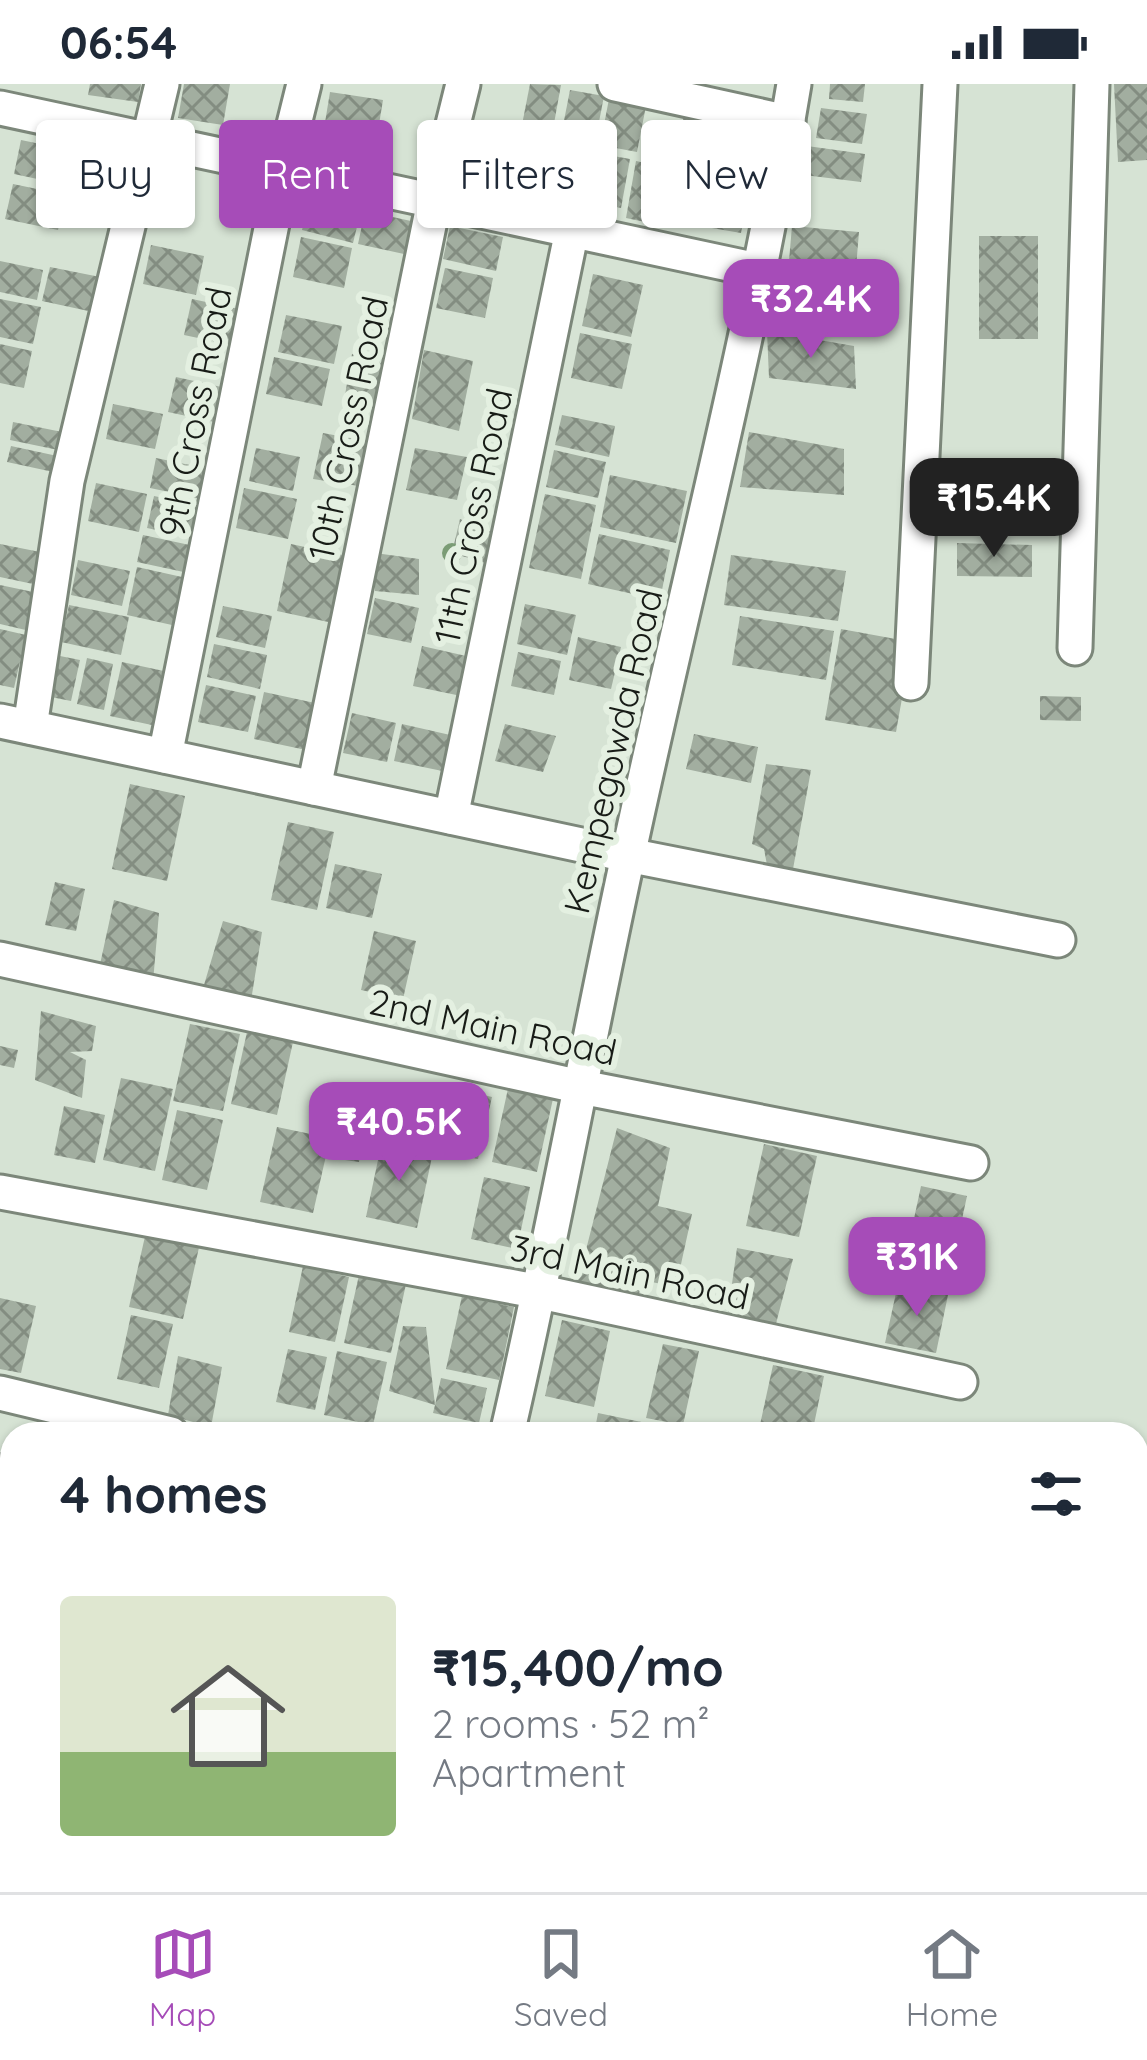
<!DOCTYPE html>
<html lang="en">
<head>
<meta charset="utf-8">
<style>
  :root { --surface:#fff; --page:#f6f6f7; --text:#1f2937; --muted:#747a83; --line:#e0e1e3; --accent:#a64cb8 }
  body { margin:0; font-family:Quicksand,sans-serif; background:var(--page); color:var(--text); height:100vh; display:flex; flex-direction:column; font-size:45px; white-space:nowrap }
  * { box-sizing:border-box; margin:0 }
  p { font-size:39px; color:var(--muted) }
  .icon { flex:none; width:66px; height:66px; fill:none; stroke:currentColor; stroke-width:2; stroke-linecap:round; stroke-linejoin:round }
  .map { position:relative; flex:1; overflow:hidden }
  .panel { position:absolute; left:0px; top:1338px; width:1149px; height:471px; display:flex; flex-direction:column; background:var(--surface); border-radius:36px 36px 0 0; box-shadow:0 3px 9px #0004 }
  .panel>* { flex:none }
  .banner { position:absolute; left:36px; top:36px; width:1077px; height:108px; display:flex; gap:24px }
  .price { position:absolute; translate:-50% -102px; padding:0 27px; border-radius:24px; background:var(--accent); color:#fff; font-size:39px; line-height:78px; filter:drop-shadow(0 3px 6px #0008) }
  .price::after { content:''; position:absolute; left:50%; top:72px; width:36px; height:27px; margin-left:-18px; background:inherit; clip-path:polygon(0 0,100% 0,50% 100%) }
  .price.on { background:#222; color:#fff }
  ul { padding:0; list-style:none }
  li { display:flex; align-items:center; gap:36px; height:300px; padding:0 60px }
  li span { display:grid; place-items:center; flex:none; width:336px; height:240px; border-radius:12px; color:#555 }
  li>.icon { margin-inline-start:auto }
  span .icon { width:144px; height:144px; fill:#fffc; stroke-width:1 }
  li b { font-size:51px }
  h2 { display:flex; justify-content:space-between; align-items:center; height:144px; padding:0 60px; font-size:51px }
  .chip { padding:0 42px; border-radius:12px; background:var(--surface); box-shadow:0 3px 9px #0004; font-size:42px; line-height:108px }
  .chip.on { background:var(--accent); color:#fff }
  .status { display:flex; justify-content:space-between; align-items:center; height:84px; padding:0 60px; background:var(--surface); direction:ltr }
  .status svg { height:33px; fill:currentColor }
  .tab-bar { display:flex; justify-content:space-around; align-items:center; height:168px; border-top:3px solid var(--line); background:var(--surface); font-size:33px; color:var(--muted) }
  .tab-bar a { display:grid; justify-items:center; gap:6px }
  .tab-bar .on { color:var(--accent) }
  .map>svg:first-child { display:block }
  .building { fill:url(#building-cross-hatch) }
  .lines { fill:none; stroke-linecap:round; stroke-linejoin:round }
  .minor-casing { stroke:#7c877a; stroke-width:39 }
  .minor { stroke:#fff; stroke-width:33 }
  .tree { fill:#7b9c75 }
  .labels { text-anchor:middle; stroke-width:12; stroke-linejoin:round; paint-order:stroke }
  .street-label { font-size:36px; fill:#181c17; stroke:#e4f0e1 }
</style>
</head>
<body>
<div class="status"><b>06:54</b><svg viewBox="0 0 49 12"><path d="M0 12V9h3v3zM5 12V6h3v6zM10 12V3h3v9zM15 12V0h3v12zM26 1h20v11H26zM47 4h2v5h-2z"/></svg></div>
<div class="map">
<svg width="1147" height="1808" viewBox="0 0 1147 1808">
  <defs>
    <pattern id="building-cross-hatch" width="8" height="8" patternUnits="userSpaceOnUse" patternTransform="scale(3)"><rect width="8" height="8" fill="#a2aea0"/><path d="M0 0l8 8M0 8l8-8" fill="none" stroke="#838d81"/></pattern>
  </defs>
  <rect width="100%" height="100%" fill="#d6e3d4"/>
  <g class="building">
    <polygon points="90,0 141,0 138,18 88,11"/>
    <polygon points="184,0 230,0 223,41 178,34"/>
    <polygon points="530,0 561,1 551,56 520,51"/>
    <polygon points="830,0 865,0 863,18 829,15"/>
    <polygon points="1114,0 1147,0 1147,76 1118,78"/>
    <polygon points="570,6 604,12 594,64 560,57"/>
    <polygon points="330,8 383,16 374,71 321,63"/>
    <polygon points="609,15 646,22 637,68 600,61"/>
    <polygon points="821,24 867,30 862,60 816,54"/>
    <polygon points="685,26 724,33 714,85 675,78"/>
    <polygon points="21,56 69,66 61,100 14,90"/>
    <polygon points="517,57 550,63 541,111 509,105"/>
    <polygon points="807,62 865,70 861,98 804,91"/>
    <polygon points="559,66 591,72 582,120 550,115"/>
    <polygon points="597,69 630,75 621,124 587,117"/>
    <polygon points="636,77 675,85 664,142 626,134"/>
    <polygon points="678,87 709,93 701,138 670,132"/>
    <polygon points="716,90 751,97 741,149 706,143"/>
    <polygon points="13,100 66,111 58,146 5,135"/>
    <polygon points="312,106 363,118 353,159 302,146"/>
    <polygon points="365,127 411,137 404,170 358,160"/>
    <polygon points="450,142 503,153 496,187 443,175"/>
    <polygon points="792,142 859,148 856,184 789,177"/>
    <rect x="979" y="152" width="59" height="103"/>
    <polygon points="301,153 352,164 344,204 293,193"/>
    <polygon points="151,161 204,172 196,211 143,200"/>
    <polygon points="0,177 43,186 37,216 0,208"/>
    <polygon points="50,183 100,193 93,228 42,217"/>
    <polygon points="445,184 493,194 485,234 436,224"/>
    <polygon points="593,190 643,201 631,253 582,242"/>
    <polygon points="0,215 41,223 33,260 0,253"/>
    <polygon points="192,215 244,226 236,262 184,251"/>
    <polygon points="286,231 342,242 334,280 278,268"/>
    <polygon points="767,247 854,262 856,305 769,294"/>
    <polygon points="580,249 632,260 622,305 571,294"/>
    <polygon points="0,260 32,267 24,304 0,299"/>
    <polygon points="424,266 473,277 459,347 412,335"/>
    <polygon points="352,270 394,283 387,324 345,311"/>
    <polygon points="274,273 330,285 322,322 266,310"/>
    <polygon points="176,293 226,304 219,339 168,328"/>
    <polygon points="113,320 163,330 155,365 106,355"/>
    <polygon points="562,331 615,342 609,373 555,361"/>
    <polygon points="13,338 67,349 63,367 10,356"/>
    <polygon points="749,348 844,365 844,411 740,403"/>
    <polygon points="323,349 371,358 359,402 313,395"/>
    <polygon points="11,362 62,373 58,389 7,378"/>
    <polygon points="256,364 300,373 293,407 249,397"/>
    <polygon points="415,364 467,373 457,416 406,406"/>
    <polygon points="554,366 606,378 598,414 546,403"/>
    <polygon points="156,374 209,385 202,415 150,404"/>
    <polygon points="610,391 687,407 676,459 600,443"/>
    <polygon points="96,399 147,410 139,448 88,437"/>
    <polygon points="244,404 297,415 288,455 236,444"/>
    <polygon points="545,410 596,421 581,495 529,484"/>
    <polygon points="154,412 206,423 199,455 147,444"/>
    <polygon points="460,435 499,451 492,481 452,469"/>
    <polygon points="599,450 670,466 660,516 588,500"/>
    <polygon points="143,451 199,463 193,490 137,478"/>
    <polygon points="957,459 1032,461 1032,493 957,492"/>
    <polygon points="0,460 40,468 33,500 0,493"/>
    <polygon points="291,460 347,472 333,539 277,527"/>
    <polygon points="375,469 419,475 419,511 375,507"/>
    <polygon points="731,471 846,487 838,537 724,521"/>
    <polygon points="78,476 130,487 122,522 71,511"/>
    <polygon points="137,483 191,495 181,543 127,531"/>
    <polygon points="0,501 38,509 30,547 0,540"/>
    <polygon points="375,514 419,524 411,559 367,550"/>
    <polygon points="525,520 576,531 567,571 517,560"/>
    <polygon points="69,521 129,533 121,571 61,558"/>
    <polygon points="223,522 272,532 265,564 216,553"/>
    <polygon points="740,532 834,547 826,596 732,581"/>
    <polygon points="0,545 26,551 14,604 0,601"/>
    <polygon points="841,545 912,558 896,648 825,636"/>
    <polygon points="578,553 621,563 611,605 569,596"/>
    <polygon points="214,560 267,571 260,605 207,593"/>
    <polygon points="422,562 475,574 466,613 413,602"/>
    <polygon points="518,568 561,577 554,611 511,602"/>
    <polygon points="60,572 80,576 71,617 51,613"/>
    <polygon points="87,574 113,580 104,626 77,620"/>
    <polygon points="122,578 173,589 161,643 110,632"/>
    <polygon points="206,601 256,612 248,648 198,638"/>
    <polygon points="264,608 315,619 306,666 254,655"/>
    <polygon points="1040,612 1081,613 1081,637 1040,636"/>
    <polygon points="352,629 396,639 387,678 343,669"/>
    <polygon points="402,640 459,653 452,689 394,677"/>
    <polygon points="505,640 556,652 543,688 495,677"/>
    <polygon points="694,650 758,663 751,699 686,685"/>
    <polygon points="766,680 811,686 793,785 767,781 764,765 752,760"/>
    <polygon points="130,700 185,712 167,797 112,785"/>
    <polygon points="288,738 334,748 317,826 271,816"/>
    <polygon points="335,780 382,790 372,834 326,824"/>
    <polygon points="55,798 85,805 76,847 45,841"/>
    <polygon points="114,816 159,829 153,898 99,885"/>
    <polygon points="223,837 262,848 250,923 201,911"/>
    <polygon points="374,847 416,857 403,915 361,906"/>
    <polygon points="41,927 96,942 92,967 70,968 86,976 82,1014 35,996"/>
    <polygon points="190,940 240,950 223,1027 173,1017"/>
    <polygon points="247,948 293,958 277,1031 231,1020"/>
    <polygon points="0,962 18,966 14,984 0,981"/>
    <polygon points="121,994 173,1005 155,1087 103,1076"/>
    <polygon points="346,999 391,1008 382,1057 363,1056 359,1078 338,1075"/>
    <polygon points="509,1000 554,1010 537,1088 492,1078"/>
    <polygon points="452,1004 492,1013 478,1075 438,1066"/>
    <polygon points="64,1022 105,1031 95,1079 54,1071"/>
    <polygon points="177,1026 223,1036 207,1106 162,1096"/>
    <polygon points="277,1043 330,1054 313,1129 260,1118"/>
    <polygon points="617,1044 670,1064 658,1122 692,1130 676,1203 642,1196 637,1220 575,1209"/>
    <polygon points="382,1057 433,1068 417,1144 366,1133"/>
    <polygon points="764,1060 817,1072 799,1153 746,1142"/>
    <polygon points="484,1093 530,1103 517,1165 471,1155"/>
    <polygon points="921,1102 967,1112 952,1182 906,1172"/>
    <polygon points="146,1148 200,1159 183,1235 129,1223"/>
    <polygon points="737,1164 793,1175 774,1247 728,1228"/>
    <polygon points="303,1182 349,1193 335,1258 289,1248"/>
    <polygon points="359,1191 406,1200 391,1269 344,1259"/>
    <polygon points="898,1200 948,1211 936,1269 885,1259"/>
    <polygon points="462,1212 514,1223 499,1296 446,1285"/>
    <polygon points="0,1214 36,1222 21,1289 0,1285"/>
    <polygon points="131,1231 173,1240 159,1304 117,1295"/>
    <polygon points="562,1236 610,1247 594,1323 545,1312"/>
    <polygon points="403,1242 426,1243 435,1321 441,1294 487,1304 479,1339 433,1329 435,1321 389,1307"/>
    <polygon points="663,1260 699,1267 683,1341 646,1334"/>
    <polygon points="288,1265 327,1273 315,1326 276,1318"/>
    <polygon points="337,1267 387,1278 373,1341 324,1331"/>
    <polygon points="178,1272 222,1283 211,1343 168,1331"/>
    <polygon points="773,1281 824,1292 812,1350 758,1350"/>
    <polygon points="598,1329 651,1340 649,1350 594,1350"/>
    <polygon points="0,1368 12,1371 12,1408 0,1405"/>
    <polygon points="0,1533 12,1536 7,1561 0,1560"/>
    <polygon points="0,1566 10,1569 2,1606 0,1606"/>
    <polygon points="0,1734 12,1736 12,1785 0,1783"/>
    <polygon points="1137,1770 1147,1772 1147,1807 1094,1800 1137,1797"/>
    <polygon points="3,1792 56,1802 55,1808 1,1808"/>
    <polygon points="230,1797 264,1797 262,1808 228,1808"/>
    <polygon points="271,1797 307,1797 312,1798 310,1808 269,1808"/>
    <polygon points="651,1797 688,1797 686,1808 648,1808"/>
    <polygon points="696,1797 729,1797 727,1808 694,1808"/>
    <polygon points="737,1797 753,1797 784,1803 783,1808 735,1808"/>
  </g>
  <g class="lines">
    <g class="minor-casing">
      <g id="minor">
        <polyline points="615,0 788,38"/>
        <polyline points="0,24 757,186"/>
        <polyline points="1075,564 1092,0"/>
        <polyline points="911,599 940,0"/>
        <polyline points="0,637 628,771 1058,856"/>
        <polyline points="30,643 67,397 162,0"/>
        <polyline points="165,672 283,85 304,0"/>
        <polyline points="314,704 434,117 463,0"/>
        <polyline points="451,733 572,146"/>
        <polyline points="0,875 581,1003 971,1079"/>
        <polyline points="0,1108 541,1208 960,1298"/>
        <polyline points="0,1309 171,1350"/>
        <path d="M507,1350C552,1158 586,965 628,772C683,515 751,260 794,0"/>
        <polyline points="1137,1471 1147,1471"/>
        <polyline points="0,1724 12,1661"/>
        <polyline points="341,1797 396,1808"/>
        <polyline points="579,1808 581,1797"/>
      </g>
    </g>
    <use href="#minor" class="minor"/>
  </g>
  <circle class="tree" cx="452" cy="469" r="10"/>
  <g class="labels">
    <g class="street-label">
      <text transform="translate(195 328) rotate(-79)" y="13">9th Cross Road</text>
      <text transform="translate(348 344) rotate(-78)" y="13">10th Cross Road</text>
      <text transform="translate(473 432) rotate(-78)" y="13">11th Cross Road</text>
      <text transform="translate(613 667) rotate(-77)" y="13">Kempegowda Road</text>
      <text transform="translate(493 943) rotate(12)" y="13">2nd Main Road</text>
      <text transform="translate(630 1188) rotate(12)" y="13">3rd Main Road</text>
    </g>
  </g>
</svg>
<b class="price" style="left:811px;top:277px">₹32.4K</b>
<b class="price on" style="left:994px;top:476px">₹15.4K</b>
<b class="price" style="left:399px;top:1100px">₹40.5K</b>
<b class="price" style="left:917px;top:1235px">₹31K</b>
<div class="banner">
<a class="chip">Buy</a>
<a class="chip on">Rent</a>
<a class="chip">Filters</a>
<a class="chip">New</a>
</div>
<section class="panel">
<h2>4 homes<svg class="icon" aria-label="filters" viewBox="0 0 24 24"><path d="M4 7h16M4 17h16"/><circle cx="9" cy="7" r="2"/><circle cx="15" cy="17" r="2"/></svg></h2>
<ul>
<li><span style="background:linear-gradient(#dfe7d0 65%,#8fb573 0)"><svg class="icon" aria-label="home" viewBox="0 0 24 24"><path d="M3 11l9-7 9 7M6 9v11h12V9"/></svg></span><div><b>₹15,400/mo</b><p>2 rooms · 52 m²</p><p>Apartment</p></div></li>
</ul>
</section>
</div>
<nav class="tab-bar">
<a class="on"><svg class="icon" aria-label="map" viewBox="0 0 24 24"><path d="M3 6l6-2 6 2 6-2v14l-6 2-6-2-6 2zM9 4v14M15 6v14"/></svg>Map</a>
<a><svg class="icon" aria-label="saved" viewBox="0 0 24 24"><path d="M7 4h10v16l-5-4-5 4z"/></svg>Saved</a>
<a><svg class="icon" aria-label="home" viewBox="0 0 24 24"><path d="M3 11l9-7 9 7M6 9v11h12V9"/></svg>Home</a>
</nav>
</body>
</html>
